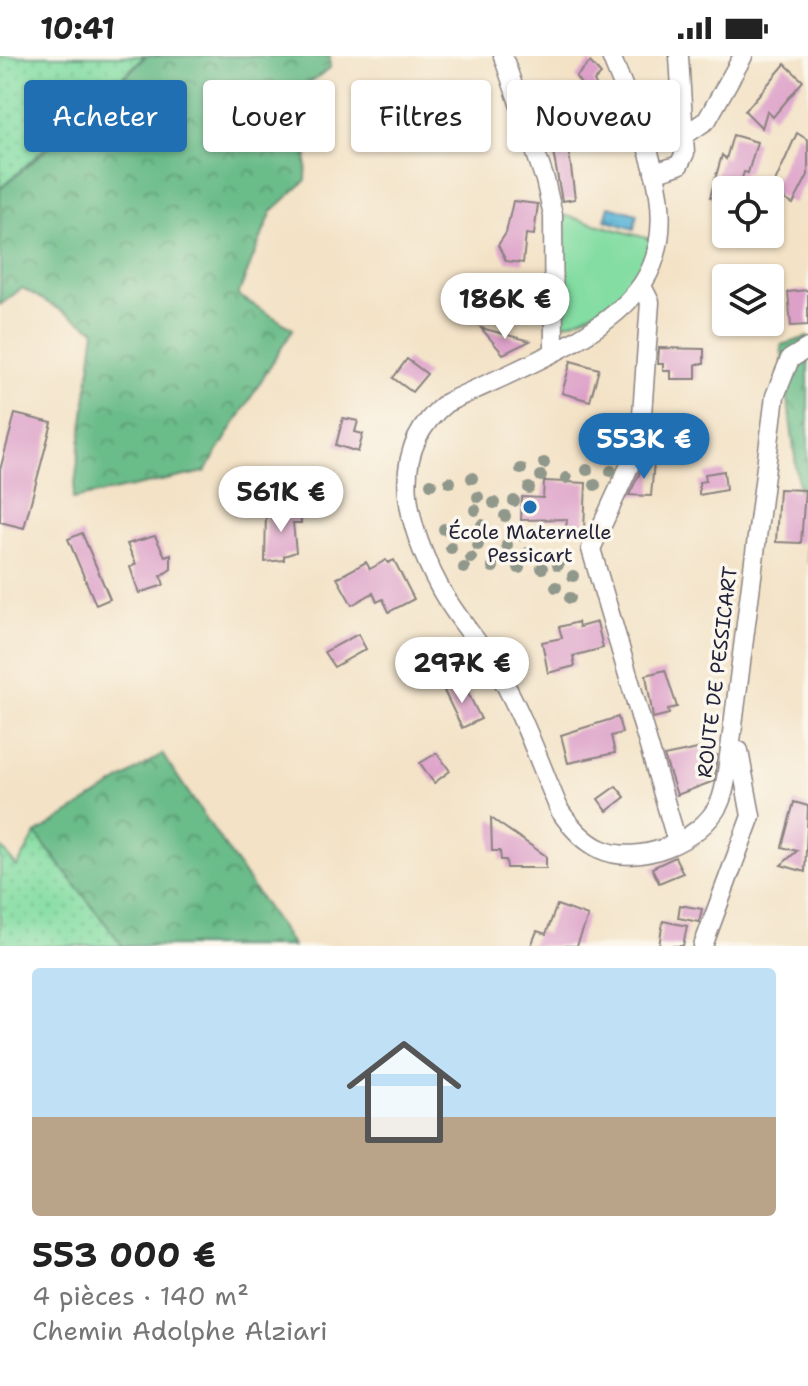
<!DOCTYPE html>
<html lang="fr">
<head>
<meta charset="utf-8">
<style>
  :root { --surface:#fff; --page:#f6f6f6; --text:#222; --muted:#767676; --accent:#1f6fb2 }
  body { margin:0; font-family:"Shantell Sans",sans-serif; background:var(--page); color:var(--text); height:100vh; display:flex; flex-direction:column; font-size:30px; white-space:nowrap }
  * { box-sizing:border-box; margin:0 }
  p { font-size:26px; color:var(--muted) }
  .icon { flex:none; width:44px; height:44px; fill:none; stroke:currentColor; stroke-width:2; stroke-linecap:round; stroke-linejoin:round }
  .map { position:relative; height:890px; overflow:hidden }
  .panel { display:flex; flex-direction:column; background:var(--surface); flex:1 }
  .panel>* { flex:none }
  .guide { position:absolute; left:24px; top:24px; width:760px; height:72px; display:flex; gap:16px }
  .tools { position:absolute; left:712px; top:120px; display:grid; gap:16px }
  .tools a { display:grid; place-items:center; width:72px; height:72px; border-radius:8px; background:var(--surface); box-shadow:0 2px 6px #0004; font-size:40px }
  .price { position:absolute; translate:-50% -68px; padding:0 18px; border-radius:28px; background:#fff; color:#222; font-size:26px; line-height:52px; filter:drop-shadow(0 2px 4px #0008) }
  .price::after { content:''; position:absolute; left:50%; top:48px; width:24px; height:18px; margin-left:-12px; background:inherit; clip-path:polygon(0 0,100% 0,50% 100%) }
  .price.active { background:var(--accent); color:#fff }
  ul { padding:0; list-style:none }
  li { display:grid; align-content:center; gap:16px; height:424px; padding:0 32px }
  li span { display:grid; place-items:center; height:248px; border-radius:8px; color:#555 }
  li>.icon { margin-inline-start:auto }
  span .icon { width:144px; height:144px; fill:#fffc; stroke-width:1 }
  li b { font-size:34px }
  .pill { padding:0 28px; border-radius:8px; background:var(--surface); box-shadow:0 2px 6px #0004; font-size:28px; line-height:72px }
  .pill.active { background:var(--accent); color:#fff }
  .status { display:flex; justify-content:space-between; align-items:center; height:56px; padding:0 40px; background:var(--surface); direction:ltr }
  .status svg { height:22px; fill:currentColor }
  .map>svg:first-child { display:block }
  .grass { fill:url(#grass-dots); stroke:#53806f; stroke-width:2 }
  .forest { fill:url(#forest-crowns); stroke:#466f62; stroke-width:2 }
  .green { fill:#84dda3; stroke:#53806f; stroke-width:2 }
  .water { fill:url(#water-ripples); stroke:#3c6a88; stroke-width:2 }
  .building { fill:#dda0c9 }
  .lines { fill:none; stroke-linecap:round; stroke-linejoin:round }
  .minor-casing { stroke:#8a8280; stroke-width:21 }
  .minor { stroke:#fff; stroke-width:18 }
  .tree { fill:#90978b }
  .poi-dot { fill:#1f6fb2; stroke:#fbf7ec; stroke-width:3 }
  .labels { text-anchor:middle; stroke-width:7; stroke-linejoin:round; paint-order:stroke }
  .poi-label { font-size:20px; fill:#22223b; stroke:#fbf7ec }
  .street-label { font-size:20px; fill:#22223b; stroke:#fbf7ec }
</style>
</head>
<body>
<div class="status"><b>10:41</b><svg viewBox="0 0 49 12"><path d="M0 12V9h3v3zM5 12V6h3v6zM10 12V3h3v9zM15 12V0h3v12zM26 1h20v11H26zM47 4h2v5h-2z"/></svg></div>
<div class="map">
<svg width="808" height="890" viewBox="0 0 808 890">
  <defs>
    <pattern id="grass-dots" width="8" height="8" patternUnits="userSpaceOnUse" patternTransform="scale(2)"><rect width="8" height="8" fill="#84dda3"/><path d="M2 2h.1M6 6h.1" fill="none" stroke="#72bd8d" stroke-width="1.8" stroke-linecap="round"/></pattern>
    <pattern id="forest-crowns" width="20" height="18" patternUnits="userSpaceOnUse" patternTransform="scale(2)"><rect width="20" height="18" fill="#6bbc89"/><path d="M2 6a3 3 0 1 1 6 0M12 15a3 3 0 1 1 6 0" fill="none" stroke="#589871"/></pattern>
    <pattern id="water-ripples" width="26" height="14" patternUnits="userSpaceOnUse" patternTransform="scale(2)"><rect width="26" height="14" fill="#57b2d5"/><path d="M2 4q2-2 4 0t4 0M15 11q2-2 4 0t4 0" fill="none" stroke="#4890ae"/></pattern>
  </defs>
  <rect width="100%" height="100%" fill="#fbf7ec"/>
  <filter id="ink" filterUnits="userSpaceOnUse"><feTurbulence type="fractalNoise" baseFrequency=".0125" numOctaves="2"/><feDisplacementMap in="SourceGraphic" scale="16" xChannelSelector="R" yChannelSelector="G"/><feConvolveMatrix kernelMatrix="1 2 1 2 8 2 1 2 1" color-interpolation-filters="sRGB"/></filter>
  <filter id="wash" filterUnits="userSpaceOnUse"><feTurbulence type="fractalNoise" baseFrequency=".006" numOctaves="4" result="noise"/><feDisplacementMap in="SourceGraphic" scale="32" xChannelSelector="R" yChannelSelector="G"/><feGaussianBlur stdDeviation="1.8" result="paint"/><feColorMatrix in="noise" values="0 0 0 0 0 0 0 0 0 0 0 0 0 0 0 0 0 1.4 0 .05"/><feComposite in="paint" operator="in"/></filter>
  <g filter="url(#wash)">
    <rect width="100%" height="100%" fill="#f3e2c6"/>
    <g class="grass">
      <polygon points="0,0 145,0 0,133"/>
      <polygon points="36,778 123,890 0,890 0,790 17,811"/>
    </g>
    <g class="forest">
      <polygon points="146,0 330,0 330,12 309,27 306,124 272,155 238,239 293,273 205,416 73,443 95,274 22,232 0,249 0,133 72,72"/>
      <polygon points="808,281 808,507 781,289"/>
      <polygon points="162,698 293,890 123,890 36,778"/>
    </g>
    <path class="green" d="M563,159L650,183C648,191 647,201 644,209C634,234 582,270 555,268Z"/>
    <polygon class="water" points="609,150 637,158 634,173 605,164"/>
    <g id="blocks">
      <g class="building">
        <polygon points="590,6 601,18 594,25 607,54 602,57 598,52 586,57 578,37 585,34 576,21"/>
        <polygon points="785,8 803,25 773,61 767,55 762,72 745,55"/>
        <polygon points="797,77 808,84 808,119 793,148 771,135"/>
        <polygon points="733,79 757,86 748,117 744,116 738,134 726,134 726,145 710,141 722,99 726,103"/>
        <polygon points="568,88 575,143 562,145 552,90"/>
        <polygon points="513,145 538,148 534,179 526,178 523,207 506,205 498,189 506,177"/>
        <polygon points="808,234 808,269 791,270 788,236"/>
        <polygon points="481,272 530,285 503,298"/>
        <polygon points="659,292 704,293 704,308 696,308 696,323 671,323 671,315 663,315 663,308 658,308"/>
        <polygon points="407,303 427,318 412,336 393,322"/>
        <polygon points="571,305 599,313 590,345 562,337"/>
        <polygon points="15,358 52,367 24,472 0,466 0,414"/>
        <polygon points="343,362 358,365 355,376 363,378 358,396 336,389"/>
        <polygon points="645,406 654,406 651,440 629,439"/>
        <polygon points="724,415 726,434 699,439 699,426 706,425 705,418"/>
        <polygon points="544,425 586,427 584,474 566,473 567,463 521,464 522,441 543,442"/>
        <polygon points="779,433 805,434 801,487 776,486"/>
        <polygon points="300,453 301,467 293,467 296,496 284,500 284,504 265,506 266,455"/>
        <polygon points="82,477 110,543 96,549 68,483"/>
        <polygon points="155,480 165,500 171,498 171,513 161,520 164,529 139,537 130,511 136,508 127,488"/>
        <polygon points="386,504 388,507 394,504 414,543 389,556 383,543 377,546 373,537 352,549 337,522 366,506 370,513"/>
        <polygon points="578,566 579,571 597,566 603,592 573,600 575,610 548,617 542,586 562,582 559,571"/>
        <polygon points="358,578 366,593 334,611 324,596"/>
        <polygon points="665,614 677,651 668,653 669,658 653,662 646,619"/>
        <polygon points="463,627 481,663 462,672 444,635"/>
        <polygon points="618,661 622,677 611,680 615,697 568,707 561,679"/>
        <polygon points="707,691 707,700 717,699 714,725 677,739 664,700"/>
        <polygon points="437,697 450,715 434,727 420,707"/>
        <polygon points="616,730 625,741 607,755 598,743"/>
        <polygon points="794,746 808,750 805,816 781,809 797,795 782,791"/>
        <polygon points="491,762 546,800 546,812 507,812 506,804 501,804 500,795 492,795"/>
        <polygon points="675,801 683,817 659,827 652,812"/>
        <polygon points="557,849 588,860 577,890 531,890 537,875 546,878"/>
        <polygon points="680,849 702,853 699,866 678,862"/>
        <polygon points="663,865 687,870 683,890 659,890"/>
      </g>
    </g>
  </g>
  <g filter="url(#ink)">
    <use href="#blocks" fill-opacity="0" stroke="#8a8280" stroke-width="2"/>
    <g class="lines">
      <g class="minor-casing">
        <g id="minor">
          <polyline points="503,0 545,124 553,159 554,294"/>
          <path d="M611,0C628,44 652,92 659,139C663,169 660,201 643,227C606,283 505,318 446,347C385,396 407,470 439,530C456,563 483,589 501,621C525,663 541,711 560,755C571,771 583,785 600,793C638,811 701,785 719,748C727,731 727,711 730,693L775,340L790,303L808,292"/>
          <polyline points="685,79 707,64 743,0"/>
          <polyline points="654,117 679,109 685,97 679,0"/>
          <polyline points="642,230 650,246 640,387 591,493 677,786"/>
          <polyline points="703,890 751,760 739,695 730,693"/>
        </g>
      </g>
      <use href="#minor" class="minor"/>
    </g>
    <g class="tree">
      <circle cx="544" cy="407" r="6"/>
      <circle cx="521" cy="413" r="6"/>
      <circle cx="587" cy="414" r="6"/>
      <circle cx="611" cy="415" r="6"/>
      <circle cx="541" cy="420" r="6"/>
      <circle cx="472" cy="422" r="6"/>
      <circle cx="566" cy="422" r="6"/>
      <circle cx="450" cy="426" r="6"/>
      <circle cx="431" cy="428" r="6"/>
      <circle cx="595" cy="429" r="6"/>
      <circle cx="529" cy="432" r="6"/>
      <circle cx="478" cy="441" r="6"/>
      <circle cx="514" cy="445" r="6"/>
      <circle cx="494" cy="447" r="6"/>
      <circle cx="475" cy="454" r="6"/>
      <circle cx="505" cy="460" r="6"/>
      <circle cx="482" cy="469" r="6"/>
      <circle cx="444" cy="473" r="6"/>
      <circle cx="544" cy="476" r="6"/>
      <circle cx="523" cy="480" r="6"/>
      <circle cx="478" cy="489" r="6"/>
      <circle cx="507" cy="489" r="6"/>
      <circle cx="451" cy="492" r="6"/>
      <circle cx="528" cy="497" r="6"/>
      <circle cx="471" cy="502" r="6"/>
      <circle cx="558" cy="509" r="6"/>
      <circle cx="493" cy="511" r="6"/>
      <circle cx="464" cy="512" r="6"/>
      <circle cx="519" cy="512" r="6"/>
      <circle cx="542" cy="512" r="6"/>
      <circle cx="573" cy="520" r="6"/>
      <circle cx="556" cy="531" r="6"/>
      <circle cx="570" cy="542" r="6"/>
    </g>
  </g>
  <circle class="poi-dot" cx="530" cy="451" r="8"/>
  <g class="labels">
    <g class="poi-label">
      <text x="530" y="483">École Maternelle<tspan x="530" dy="23">Pessicart</tspan></text>
    </g>
    <g class="street-label">
      <text transform="translate(717 616) rotate(-83)" y="7">ROUTE DE PESSICART</text>
    </g>
  </g>
</svg>
<div class="tools">
<a><svg class="icon" aria-label="locate" viewBox="0 0 24 24"><circle cx="12" cy="12" r="6"/><path d="M12 2v4M12 18v4M2 12h4M18 12h4"/></svg></a>
<a><svg class="icon" aria-label="layers" viewBox="0 0 24 24"><path d="M12 4l9 5-9 5-9-5zM3 14l9 5 9-5"/></svg></a>
</div>
<b class="price" style="left:505px;top:285px">186K €</b>
<b class="price active" style="left:644px;top:425px">553K €</b>
<b class="price" style="left:281px;top:478px">561K €</b>
<b class="price" style="left:462px;top:649px">297K €</b>
<div class="guide">
<a class="pill active">Acheter</a>
<a class="pill">Louer</a>
<a class="pill">Filtres</a>
<a class="pill">Nouveau</a>
</div>
</div>
<section class="panel">
<ul>
<li><span style="background:linear-gradient(#bfe0f5 60%,#b9a48a 0)"><svg class="icon" aria-label="home" viewBox="0 0 24 24"><path d="M3 11l9-7 9 7M6 9v11h12V9"/></svg></span><div><b>553 000 €</b><p>4 pièces · 140 m²</p><p>Chemin Adolphe Alziari</p></div></li>
</ul>
</section>
</body>
</html>
